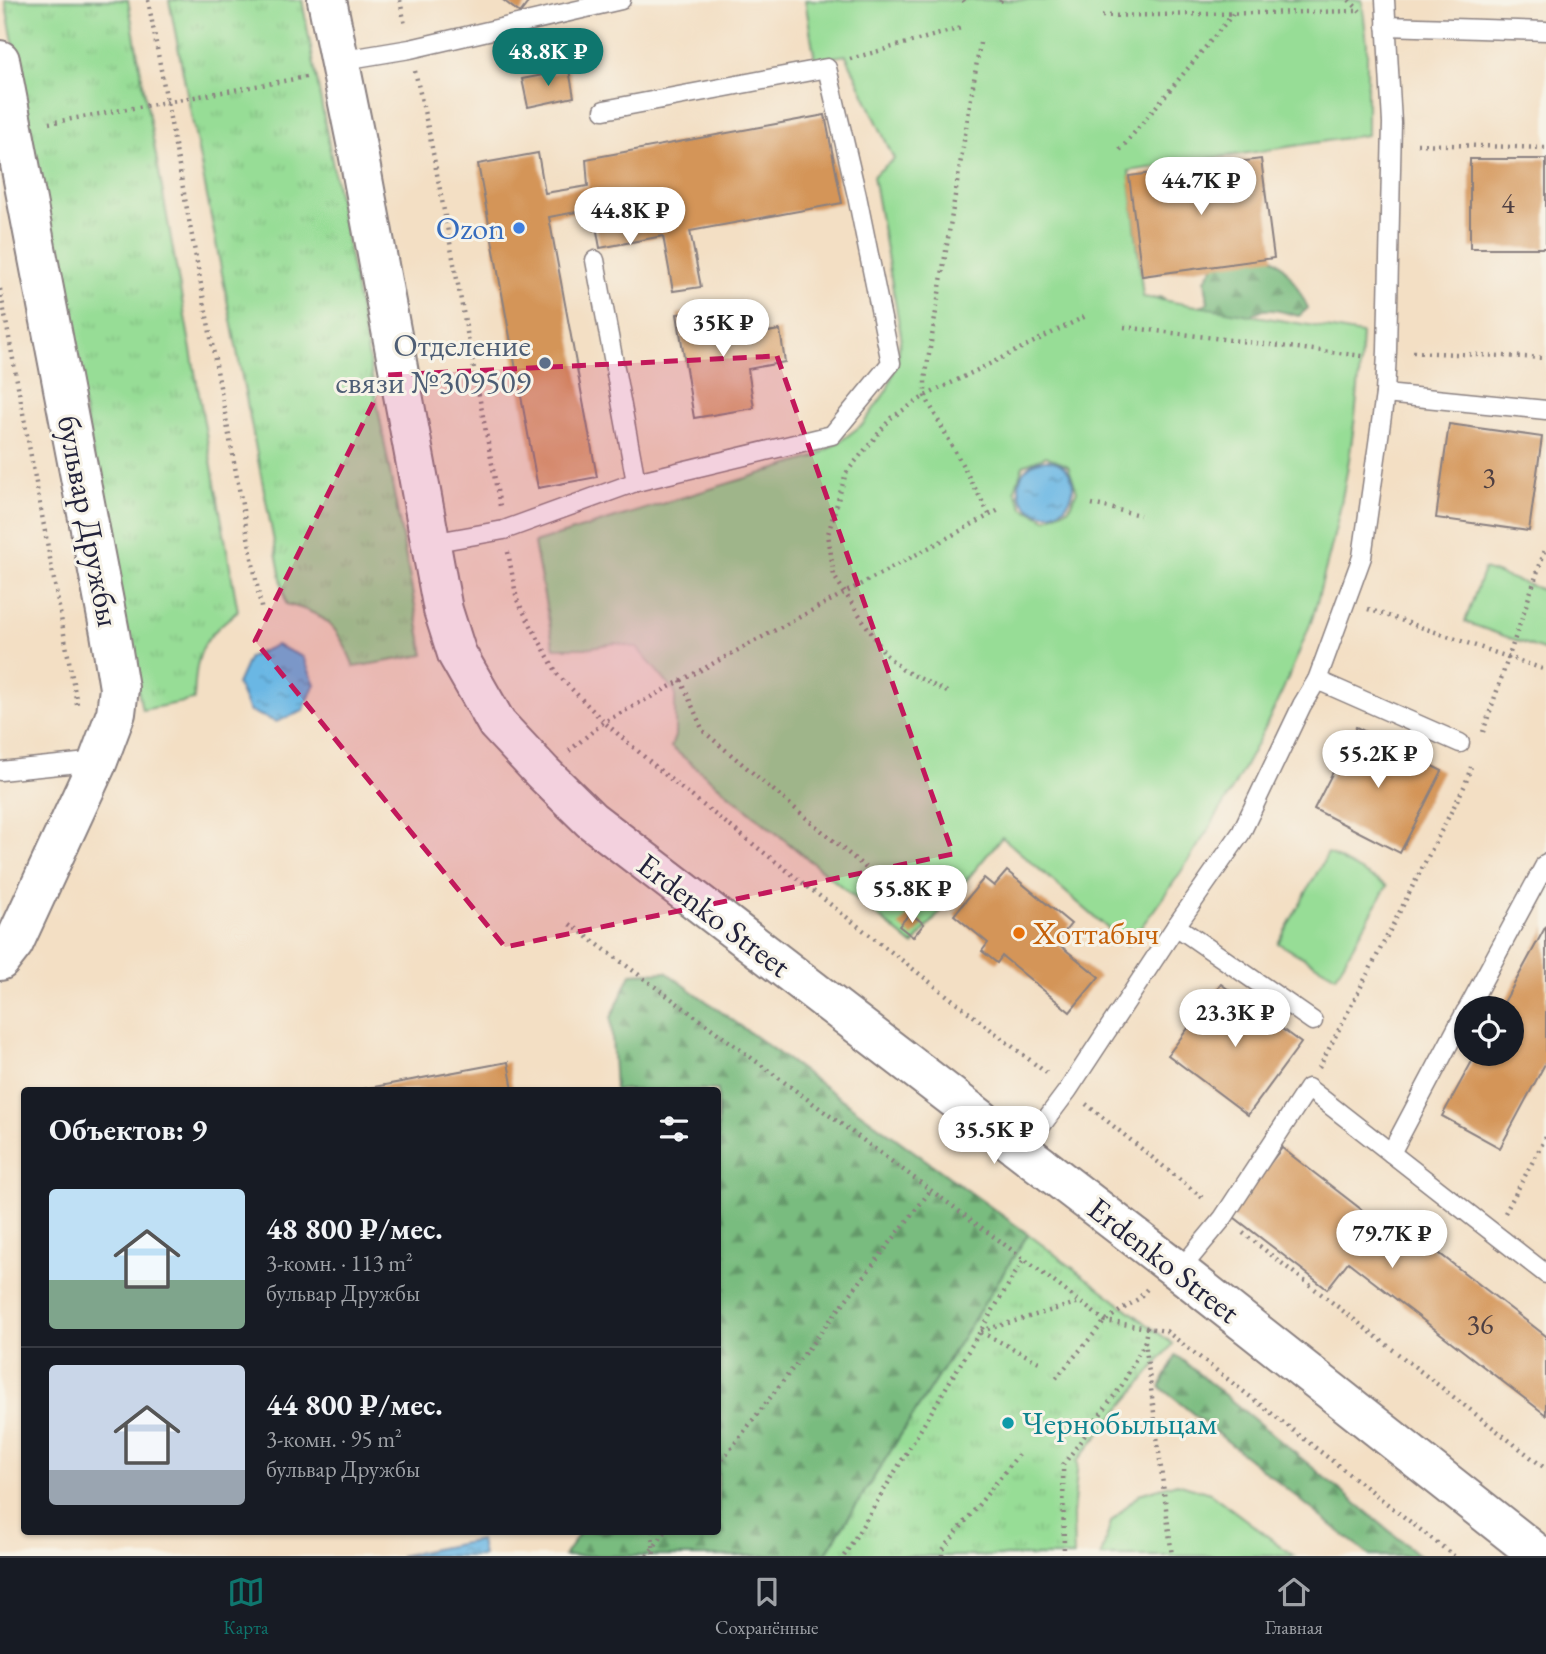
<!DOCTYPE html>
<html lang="ru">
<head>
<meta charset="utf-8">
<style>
  :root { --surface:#171b24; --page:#20242c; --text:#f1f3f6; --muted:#9ea1a6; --line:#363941; --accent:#0f766e }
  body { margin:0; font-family:"EB Garamond",serif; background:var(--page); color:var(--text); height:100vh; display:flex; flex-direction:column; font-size:26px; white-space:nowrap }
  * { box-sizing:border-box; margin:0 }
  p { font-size:23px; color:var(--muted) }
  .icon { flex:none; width:38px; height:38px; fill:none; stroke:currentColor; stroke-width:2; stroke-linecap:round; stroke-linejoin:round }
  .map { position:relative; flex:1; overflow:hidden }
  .side { position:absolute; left:21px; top:1087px; width:700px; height:448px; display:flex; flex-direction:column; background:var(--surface); border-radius:7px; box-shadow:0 2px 5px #0004 }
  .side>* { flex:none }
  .tools { position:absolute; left:1454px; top:996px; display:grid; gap:14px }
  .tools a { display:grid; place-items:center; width:70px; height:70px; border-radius:50%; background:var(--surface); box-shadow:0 2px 5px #0004; font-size:35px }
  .price { position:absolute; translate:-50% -60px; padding:0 16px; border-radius:24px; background:#fff; color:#222; font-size:23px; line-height:46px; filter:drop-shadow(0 2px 4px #0008) }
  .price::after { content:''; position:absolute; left:50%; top:42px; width:21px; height:16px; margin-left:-10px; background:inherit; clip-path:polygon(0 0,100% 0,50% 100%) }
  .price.selected { background:var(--accent); color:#fff }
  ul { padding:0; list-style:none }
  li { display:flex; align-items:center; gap:21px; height:175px; padding:0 28px }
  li+li { border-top:2px solid var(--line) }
  li span { display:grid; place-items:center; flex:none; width:196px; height:140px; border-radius:7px; color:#555 }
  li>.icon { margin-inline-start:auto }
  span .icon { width:84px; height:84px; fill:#fffc; stroke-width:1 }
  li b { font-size:30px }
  h2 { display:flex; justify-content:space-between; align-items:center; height:84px; padding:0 28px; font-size:30px }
  .dock { display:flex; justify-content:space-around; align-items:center; height:98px; border-top:2px solid var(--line); background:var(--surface); font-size:19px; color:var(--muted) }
  .dock a { display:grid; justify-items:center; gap:4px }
  .dock .selected { color:var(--accent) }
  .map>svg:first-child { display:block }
  .grass { fill:url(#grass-tufts); stroke:#5c8068; stroke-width:2 }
  .forest { fill:url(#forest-firs); stroke:#4e6f5d; stroke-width:2 }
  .park { fill:#97dd96; stroke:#5c8068; stroke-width:2; fill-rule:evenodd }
  .water { fill:url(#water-ripples); stroke:#466c90; stroke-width:2 }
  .building { fill:#d49558 }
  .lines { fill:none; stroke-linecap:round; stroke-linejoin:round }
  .lane-casing { stroke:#8a8080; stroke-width:21 }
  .secondary-casing { stroke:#8a8080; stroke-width:42 }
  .path { stroke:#8a8080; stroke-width:4.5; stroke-dasharray:2 5; stroke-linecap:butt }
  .lane { stroke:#fff; stroke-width:18 }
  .secondary { stroke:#fff; stroke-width:38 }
  .marked { fill:#c2185b; fill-opacity:0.2; stroke:#c2185b; stroke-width:5; stroke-dasharray:14 9; stroke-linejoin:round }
  .shop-dot { fill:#3f7fe0; stroke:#f7f3e8; stroke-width:2.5 }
  .service-dot { fill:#5c6f8a; stroke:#f7f3e8; stroke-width:2.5 }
  .food-dot { fill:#e8710a; stroke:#f7f3e8; stroke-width:2.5 }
  .culture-dot { fill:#0f9aa8; stroke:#f7f3e8; stroke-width:2.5 }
  .labels { text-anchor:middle; stroke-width:6; stroke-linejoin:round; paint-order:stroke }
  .number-label { font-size:28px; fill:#4e3f42 }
  .shop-label { font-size:32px; fill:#366cbe; stroke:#f7f3e8; text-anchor:end }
  .service-label { font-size:32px; fill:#4e5e75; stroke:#f7f3e8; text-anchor:end }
  .street-label { font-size:32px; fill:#22223b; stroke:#f7f3e8 }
  .food-label { font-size:32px; fill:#c56008; stroke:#f7f3e8; text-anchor:start }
  .culture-label { font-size:32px; fill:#0d838f; stroke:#f7f3e8; text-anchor:start }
</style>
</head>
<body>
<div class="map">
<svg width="1546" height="1556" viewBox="0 0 1546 1556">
  <defs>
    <pattern id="grass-tufts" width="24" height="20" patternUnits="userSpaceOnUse" patternTransform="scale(1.75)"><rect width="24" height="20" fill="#97dd96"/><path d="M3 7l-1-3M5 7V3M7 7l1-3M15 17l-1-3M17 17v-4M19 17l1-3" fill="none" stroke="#82bd82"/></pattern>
    <pattern id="forest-firs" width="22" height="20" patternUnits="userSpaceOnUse" patternTransform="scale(1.75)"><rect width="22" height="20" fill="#79bc7f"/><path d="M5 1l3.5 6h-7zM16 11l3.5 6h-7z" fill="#639869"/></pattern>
    <pattern id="water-ripples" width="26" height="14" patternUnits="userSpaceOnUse" patternTransform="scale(1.75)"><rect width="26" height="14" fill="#6ab7e4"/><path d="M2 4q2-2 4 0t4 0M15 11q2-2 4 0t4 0" fill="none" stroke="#5794ba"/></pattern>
  </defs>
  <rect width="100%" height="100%" fill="#f7f3e8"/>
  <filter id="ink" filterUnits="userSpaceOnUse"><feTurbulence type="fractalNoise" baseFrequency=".0143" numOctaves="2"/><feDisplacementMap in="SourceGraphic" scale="14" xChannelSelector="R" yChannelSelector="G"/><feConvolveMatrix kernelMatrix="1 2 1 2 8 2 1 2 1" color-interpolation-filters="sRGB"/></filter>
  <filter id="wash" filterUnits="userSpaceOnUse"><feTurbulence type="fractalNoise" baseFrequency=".00686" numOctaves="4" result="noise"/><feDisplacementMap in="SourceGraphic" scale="28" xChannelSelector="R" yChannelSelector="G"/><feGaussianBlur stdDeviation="1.57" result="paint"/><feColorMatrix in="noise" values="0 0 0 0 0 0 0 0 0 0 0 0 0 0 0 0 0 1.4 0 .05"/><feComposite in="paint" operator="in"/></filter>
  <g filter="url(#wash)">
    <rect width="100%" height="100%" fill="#f3dfc4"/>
    <g class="grass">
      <path d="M5,0H128L238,611C200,640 196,653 194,700L142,710Z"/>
      <path d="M169,0H302L424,655L354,667C339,628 328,614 286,604Z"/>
      <polygon points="1028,1234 1173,1344 1078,1460 1073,1515 1074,1556 824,1556"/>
    </g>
    <g class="forest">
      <path d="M1225,247C1234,247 1245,245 1253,248C1282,255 1296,284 1308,308L1299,316C1267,308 1258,303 1236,330L1077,457L1136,302L1160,297C1177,308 1188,313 1208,303L1205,280Z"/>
      <polygon points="666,972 1028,1234 824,1556 564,1556 581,1531 718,1531 718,1090 615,1090 611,1018 631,974"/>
      <polygon points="1176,1355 1420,1556 1370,1556 1160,1387"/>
    </g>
    <g class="park">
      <path d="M805,0H1362L1367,44V135L1129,171L1143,297L1362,334C1358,414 1346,494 1325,571C1320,588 1317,606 1311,622C1268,736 1203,850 1127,945L1002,837L913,945L671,747L675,736V692L637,648L616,643L585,648H554L534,543L815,457L842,440L863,424L887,390L897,363L901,335L873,176L894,159L846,55L815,60ZM1046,456L1068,466L1077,491L1069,508L1046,519L1023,508L1015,490L1023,465Z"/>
      <polygon points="1484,569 1546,591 1546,651 1465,622"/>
      <polygon points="1328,853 1387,886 1336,976 1278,943"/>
      <polygon points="1177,1483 1210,1493 1294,1556 1101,1556 1111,1522 1139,1494"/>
    </g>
    <g class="water">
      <circle cx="1046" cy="487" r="27"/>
      <polygon points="276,645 303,657 315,684 303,711 276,722 249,711 237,684 249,657"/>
      <polygon points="480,1540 483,1556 399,1556"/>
    </g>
    <g id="blocks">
      <g class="building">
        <polygon points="503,0 530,0 520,13"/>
        <polygon points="569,70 574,97 528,107 522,79"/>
        <polygon points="825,115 842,203 690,231 701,287 673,291 663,236 600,248 593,209 549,217 597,477 538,488 478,164 538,153 545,193 588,186 586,159"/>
        <polygon points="1261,159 1274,258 1142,276 1129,176"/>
        <rect x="1470" y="159" width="76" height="89"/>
        <polygon points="737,304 743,336 780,330 785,362 748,369 754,408 694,418 677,314"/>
        <polygon points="1449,424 1542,437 1529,531 1436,518"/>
        <polygon points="1356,727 1442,771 1400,853 1314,809"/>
        <polygon points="1007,871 1071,924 1056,942 1099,977 1070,1012 1002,956 997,963 982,951 988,943 954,915 984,878 994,886"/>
        <polygon points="910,913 924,924 913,937 899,926"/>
        <polygon points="1546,926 1546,1062 1500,1148 1442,1116 1476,1054 1512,1054 1512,1008 1501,1008"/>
        <polygon points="1221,984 1301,1043 1248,1115 1168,1055"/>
        <polygon points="508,1062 513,1090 365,1090 364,1089"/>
        <polygon points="1282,1148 1379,1223 1387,1213 1546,1336 1546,1415 1348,1262 1327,1289 1230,1214"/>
      </g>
    </g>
  </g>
  <g filter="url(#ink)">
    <use href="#blocks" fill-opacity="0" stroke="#8a8080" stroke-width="2"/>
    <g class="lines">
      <g class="lane-casing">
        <g id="lane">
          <polyline points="1386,26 1546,31"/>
          <polyline points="338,61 410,49 621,0"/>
          <polyline points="604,110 827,68 857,196 891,363 832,435 636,482"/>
          <polyline points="1385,394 1546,410"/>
          <polyline points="431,543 504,530 636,482 595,260"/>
          <polyline points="1317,680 1460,743"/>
          <polyline points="0,771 98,761"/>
          <polyline points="1176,926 1313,1021"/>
          <polyline points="1468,1008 1546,863"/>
          <polyline points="1023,1150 1068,1090 1176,926 1241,833 1302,705 1317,680 1362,557 1385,394 1387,351 1392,123 1385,0"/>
          <polyline points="1391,1153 1546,1274"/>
          <polyline points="1179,1271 1223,1218 1308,1088 1391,1153 1466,1011"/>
        </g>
      </g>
      <g class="secondary-casing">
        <g id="secondary">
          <polyline points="327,0 358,152 443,610 457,654 497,724 543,773 591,820 1179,1271 1540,1556"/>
          <polyline points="0,60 110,633 119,688 116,713 98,761 14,943 0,961"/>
        </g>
      </g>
      <g class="path">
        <polyline points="148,0 262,612"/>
        <polyline points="400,0 405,25"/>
        <polyline points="963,0 965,3"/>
        <polyline points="1349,0 1360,11"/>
        <polyline points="1000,2 1001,0"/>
        <polyline points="1102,16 1360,11"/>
        <polyline points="980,43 925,379 925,396 989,514"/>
        <polyline points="850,59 961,28"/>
        <polyline points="415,71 430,137 500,506"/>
        <polyline points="49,123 306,77"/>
        <polyline points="1417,144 1546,148"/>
        <polyline points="1120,150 1233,14"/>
        <polyline points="0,289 77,704 81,705"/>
        <polyline points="1124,327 1363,356"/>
        <polyline points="1413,352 1546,358"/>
        <polyline points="1092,504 1140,515"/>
        <polyline points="508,552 517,600 558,675 604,722 676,784 1049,1075"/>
        <polyline points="1368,609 1546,670"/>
        <polyline points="681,680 703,731 873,874"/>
        <polyline points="947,692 903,670 885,654 834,576 828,534 846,473 891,418 925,396 1086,316"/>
        <polyline points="1483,732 1546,547"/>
        <polyline points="569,751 604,722 1001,509"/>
        <polyline points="570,924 1024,1259 1105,1321 1166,1331 1454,1556"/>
        <polyline points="1319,1068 1465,785 1471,767"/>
        <polyline points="1086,1104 1205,1200"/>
        <polyline points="1505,1213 1546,1137"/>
        <polyline points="1243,1233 1546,1469"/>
        <polyline points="1147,1327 1145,1341 1172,1556"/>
        <polyline points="981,1331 1080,1302"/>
        <polyline points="981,1332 1039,1362"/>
        <polyline points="1056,1378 1105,1321 1138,1299 1147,1289"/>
        <polyline points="718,1465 931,1190"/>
        <polyline points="652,1531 654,1556"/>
        <polyline points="647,1556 666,1531"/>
        <polyline points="844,1556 1024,1259"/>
        <polyline points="942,1556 942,1551 1018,1455"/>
        <polyline points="1064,1556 1063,1465 1122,1385 1145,1341"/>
      </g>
      <use href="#lane" class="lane"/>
      <use href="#secondary" class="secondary"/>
    </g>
  </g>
  <path class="marked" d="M777,356L953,854L505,947L255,641L387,375Z"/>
  <circle class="shop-dot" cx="519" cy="228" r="7"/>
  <circle class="service-dot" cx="545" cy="363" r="7"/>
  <circle class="food-dot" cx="1019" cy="933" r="7"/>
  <circle class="culture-dot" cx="1008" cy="1423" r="7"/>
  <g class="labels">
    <g class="number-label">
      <text x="1508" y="213">4</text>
      <text x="1489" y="487">3</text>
      <text x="1480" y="1334">36</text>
    </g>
    <g class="shop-label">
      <text x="505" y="239">Ozon</text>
    </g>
    <g class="service-label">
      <text x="531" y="356">Отделение<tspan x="531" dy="37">связи №309509</tspan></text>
    </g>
    <g class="street-label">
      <text transform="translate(89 521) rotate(79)" y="11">бульвар Дружбы</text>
      <text transform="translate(714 915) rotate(37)" y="11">Erdenko Street</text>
      <text transform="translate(1164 1260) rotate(38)" y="11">Erdenko Street</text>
    </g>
    <g class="food-label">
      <text x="1033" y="944">Хоттабыч</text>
    </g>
    <g class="culture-label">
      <text x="1022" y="1434">Чернобыльцам</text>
    </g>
  </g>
</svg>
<div class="tools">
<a><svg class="icon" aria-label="locate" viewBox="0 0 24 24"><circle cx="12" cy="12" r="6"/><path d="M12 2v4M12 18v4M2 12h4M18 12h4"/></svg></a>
</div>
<b class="price selected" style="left:548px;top:88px">48.8K ₽</b>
<b class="price" style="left:1201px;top:217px">44.7K ₽</b>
<b class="price" style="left:630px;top:247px">44.8K ₽</b>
<b class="price" style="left:723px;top:359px">35K ₽</b>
<b class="price" style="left:1378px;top:790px">55.2K ₽</b>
<b class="price" style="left:912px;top:925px">55.8K ₽</b>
<b class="price" style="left:1235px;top:1049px">23.3K ₽</b>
<b class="price" style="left:994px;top:1166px">35.5K ₽</b>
<b class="price" style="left:1392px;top:1270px">79.7K ₽</b>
<section class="side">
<h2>Объектов: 9<svg class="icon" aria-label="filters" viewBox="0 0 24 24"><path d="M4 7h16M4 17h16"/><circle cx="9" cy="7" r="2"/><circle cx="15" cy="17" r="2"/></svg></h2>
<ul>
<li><span style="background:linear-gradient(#bfe0f5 65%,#7fa58c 0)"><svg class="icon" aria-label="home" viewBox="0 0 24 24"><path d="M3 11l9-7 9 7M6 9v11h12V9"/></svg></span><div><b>48 800 ₽/мес.</b><p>3-комн. · 113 m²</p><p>бульвар Дружбы</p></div></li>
<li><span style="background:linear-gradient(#c9d6e8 75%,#9aa5b1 0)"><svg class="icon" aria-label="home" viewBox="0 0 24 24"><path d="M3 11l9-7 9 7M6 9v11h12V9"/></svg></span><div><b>44 800 ₽/мес.</b><p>3-комн. · 95 m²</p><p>бульвар Дружбы</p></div></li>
</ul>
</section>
</div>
<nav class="dock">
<a class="selected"><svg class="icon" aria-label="map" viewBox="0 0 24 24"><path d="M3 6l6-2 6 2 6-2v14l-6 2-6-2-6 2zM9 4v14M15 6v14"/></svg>Карта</a>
<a><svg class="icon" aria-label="saved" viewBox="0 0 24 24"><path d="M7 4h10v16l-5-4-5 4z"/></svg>Сохранённые</a>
<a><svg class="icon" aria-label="home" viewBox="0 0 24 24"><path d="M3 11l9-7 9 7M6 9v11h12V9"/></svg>Главная</a>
</nav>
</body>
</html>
